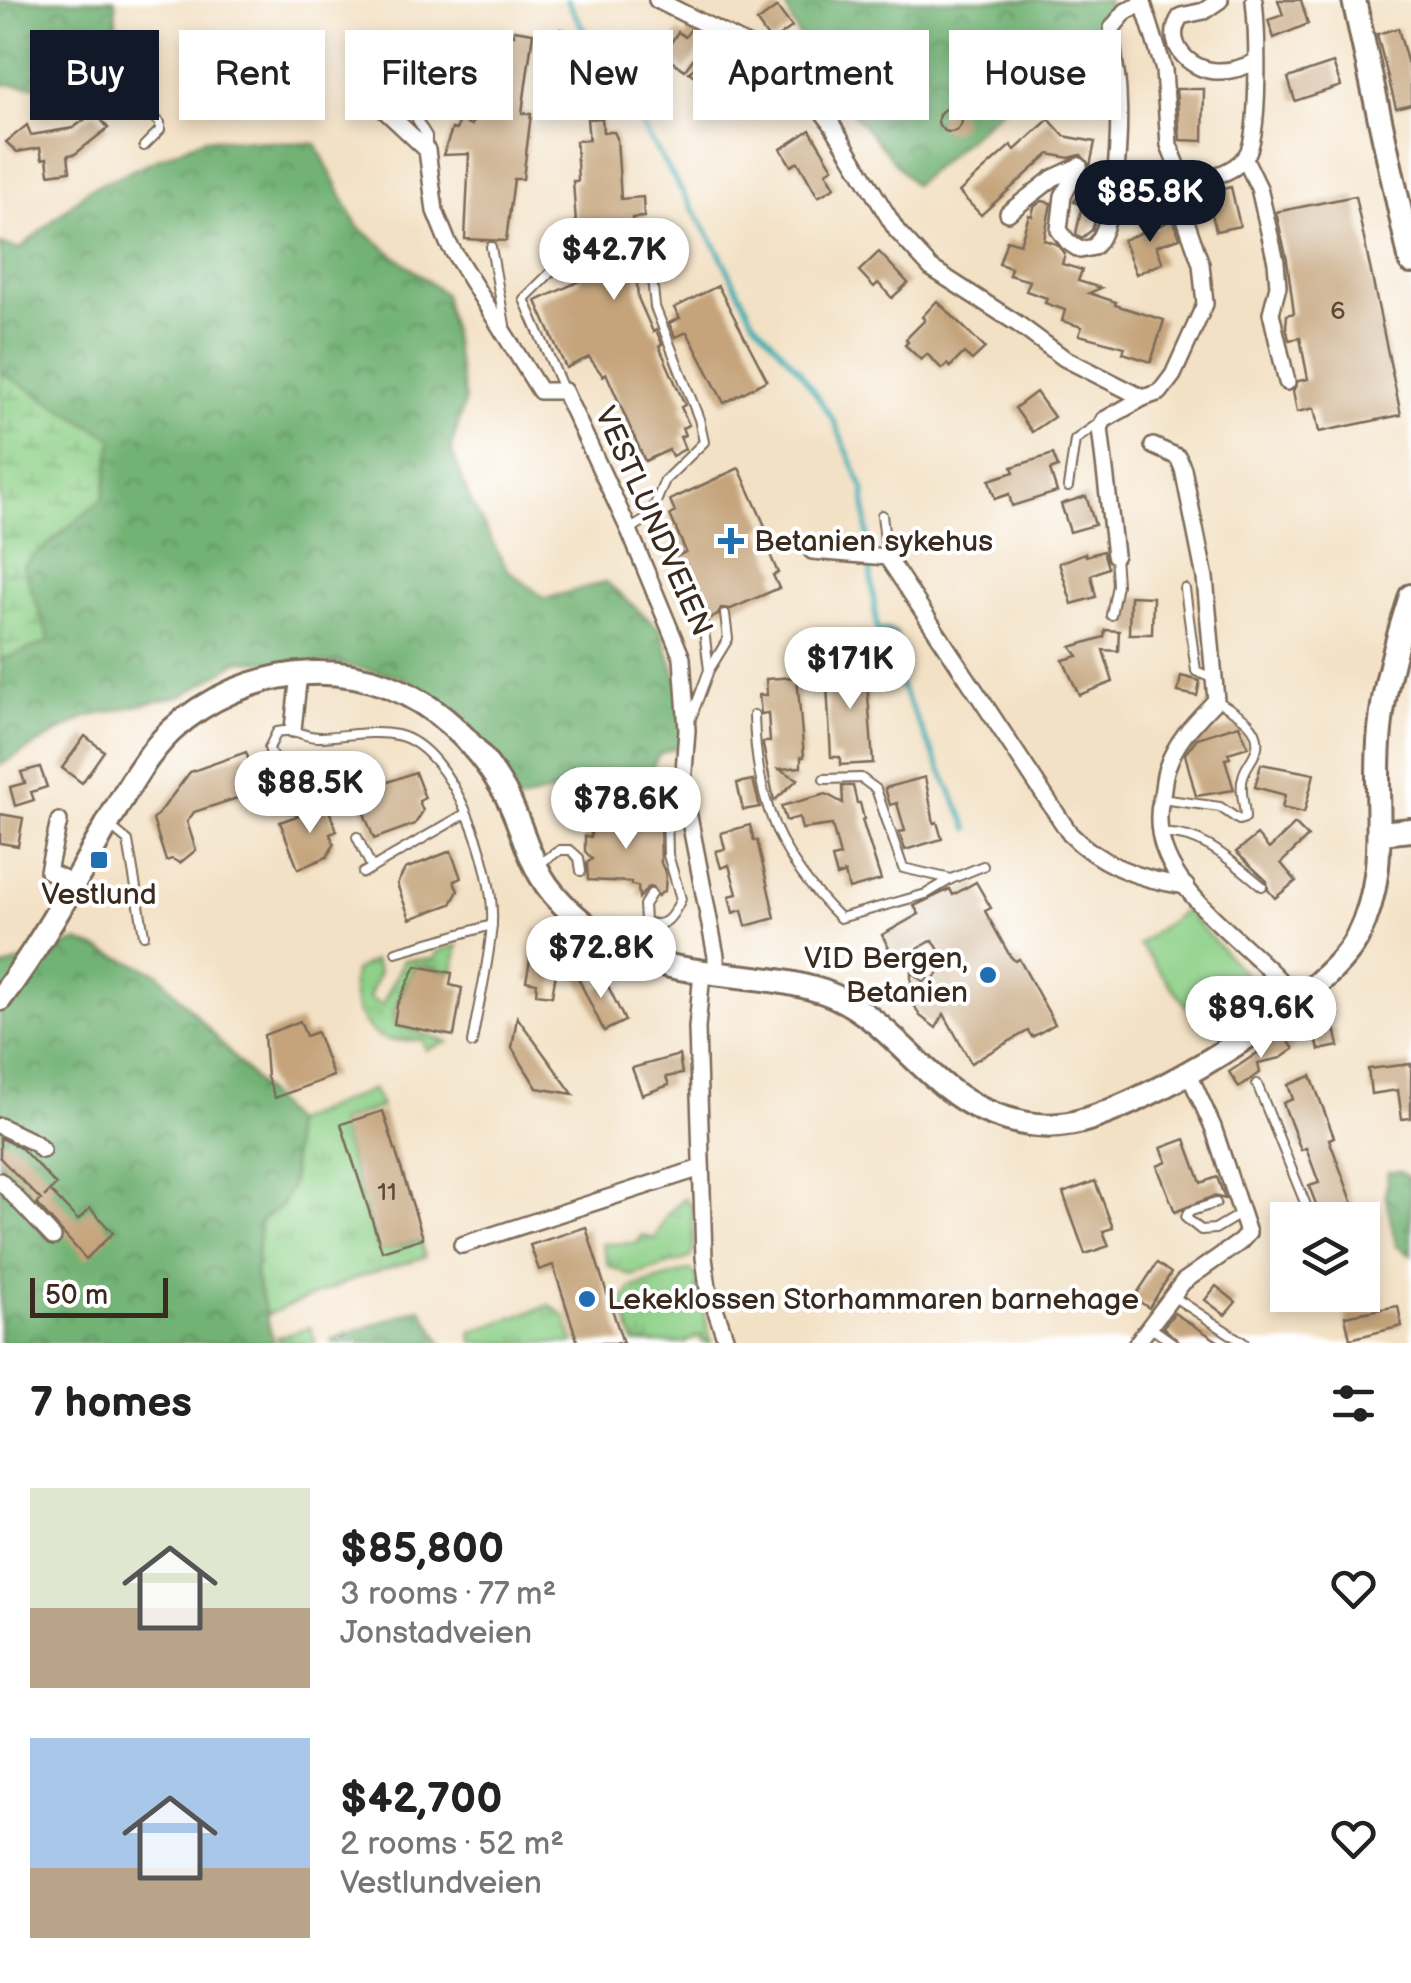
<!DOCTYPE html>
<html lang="en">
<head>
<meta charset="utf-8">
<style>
  :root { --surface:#fff; --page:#f6f6f6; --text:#222; --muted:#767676; --accent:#111827 }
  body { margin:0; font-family:"Balsamiq Sans",sans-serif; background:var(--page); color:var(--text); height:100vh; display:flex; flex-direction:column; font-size:38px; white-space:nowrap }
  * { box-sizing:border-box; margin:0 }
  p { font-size:32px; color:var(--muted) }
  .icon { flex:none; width:55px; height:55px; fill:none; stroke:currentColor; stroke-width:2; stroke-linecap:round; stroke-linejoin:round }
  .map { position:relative; height:1343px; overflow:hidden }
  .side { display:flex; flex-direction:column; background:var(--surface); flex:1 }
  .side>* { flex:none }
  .banner { position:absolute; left:30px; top:30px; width:1352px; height:90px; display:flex; gap:20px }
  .controls { position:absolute; left:1270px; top:1202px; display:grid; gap:20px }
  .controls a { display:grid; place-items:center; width:110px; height:110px; border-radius:0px; background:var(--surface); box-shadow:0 5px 15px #0003; font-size:50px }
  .scale { position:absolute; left:30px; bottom:25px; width:138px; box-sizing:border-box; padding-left:10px; border:5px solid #3b2a1e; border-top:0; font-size:28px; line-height:35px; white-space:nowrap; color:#3b2a1e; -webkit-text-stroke:8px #fff; paint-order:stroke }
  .price { position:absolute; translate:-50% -85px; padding:0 22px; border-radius:35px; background:#fff; color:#222; font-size:32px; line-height:65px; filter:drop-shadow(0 2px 5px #0008) }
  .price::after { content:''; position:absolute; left:50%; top:60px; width:30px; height:22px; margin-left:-15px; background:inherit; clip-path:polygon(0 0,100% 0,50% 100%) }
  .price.on { background:var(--accent); color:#fff }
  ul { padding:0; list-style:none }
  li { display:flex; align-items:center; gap:30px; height:250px; padding:0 30px }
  li span { display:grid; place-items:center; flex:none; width:280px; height:200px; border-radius:0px; color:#555 }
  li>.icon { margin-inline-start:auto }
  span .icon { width:120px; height:120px; fill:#fffc; stroke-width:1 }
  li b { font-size:42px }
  h2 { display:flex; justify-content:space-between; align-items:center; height:120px; padding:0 30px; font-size:42px }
  .pill { padding:0 35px; border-radius:0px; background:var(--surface); box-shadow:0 5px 15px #0003; font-size:35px; line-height:90px }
  .pill.on { background:var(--accent); color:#fff }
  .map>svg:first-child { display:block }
  .grass { fill:url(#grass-tufts); stroke:#647d53; stroke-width:2.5 }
  .forest { fill:url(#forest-crowns); stroke:#566e49; stroke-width:2.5 }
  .wetland { fill:url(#wetland-marsh); stroke:#647d53; stroke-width:2.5 }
  .pitch { fill:#8ed088; stroke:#647d53; stroke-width:2.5 }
  .water { fill:url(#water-waves); stroke:#3a6b68; stroke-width:2.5 }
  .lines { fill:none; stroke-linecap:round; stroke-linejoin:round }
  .stream { stroke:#3aacb2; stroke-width:5 }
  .building { fill:#c5a47c }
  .service-casing { stroke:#7b6a58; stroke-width:12 }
  .minor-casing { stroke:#7b6a58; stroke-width:20 }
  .secondary-casing { stroke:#7b6a58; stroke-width:28 }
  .service { stroke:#fff; stroke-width:8 }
  .minor { stroke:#fff; stroke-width:15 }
  .secondary { stroke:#fff; stroke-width:22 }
  .poi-dot { fill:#1f6fb2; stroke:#fff; stroke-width:4 }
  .labels { text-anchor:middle; stroke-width:8; stroke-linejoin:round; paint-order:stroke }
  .number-label { font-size:25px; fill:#5e4836 }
  .street-label { font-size:30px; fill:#3b2a1e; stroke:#fff }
  .poi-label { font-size:30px; fill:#3b2a1e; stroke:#fff; text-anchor:start }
</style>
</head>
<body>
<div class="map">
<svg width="1411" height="1343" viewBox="0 0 1411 1343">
  <defs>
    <pattern id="grass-tufts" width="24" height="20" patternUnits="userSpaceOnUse" patternTransform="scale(2.5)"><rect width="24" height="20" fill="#8ed088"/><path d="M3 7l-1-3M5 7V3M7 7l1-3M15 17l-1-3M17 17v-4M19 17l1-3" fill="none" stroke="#75a96f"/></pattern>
    <pattern id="forest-crowns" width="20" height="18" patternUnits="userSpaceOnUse" patternTransform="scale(2.5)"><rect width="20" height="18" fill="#72b274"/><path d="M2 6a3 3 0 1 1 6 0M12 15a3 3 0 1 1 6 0" fill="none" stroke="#5f915f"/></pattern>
    <pattern id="wetland-marsh" width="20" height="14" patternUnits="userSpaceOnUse" patternTransform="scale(2.5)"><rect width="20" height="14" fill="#8ed088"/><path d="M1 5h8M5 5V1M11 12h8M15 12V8" fill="none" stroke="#75a96f"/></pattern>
    <pattern id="water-waves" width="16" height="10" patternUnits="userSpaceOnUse" patternTransform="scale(2.5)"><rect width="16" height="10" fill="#3aacb2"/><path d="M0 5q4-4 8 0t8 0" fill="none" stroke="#328c90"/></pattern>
  </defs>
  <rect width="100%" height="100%" fill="#fff"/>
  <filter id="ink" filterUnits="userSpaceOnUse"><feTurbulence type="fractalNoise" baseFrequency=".01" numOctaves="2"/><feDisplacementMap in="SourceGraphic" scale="20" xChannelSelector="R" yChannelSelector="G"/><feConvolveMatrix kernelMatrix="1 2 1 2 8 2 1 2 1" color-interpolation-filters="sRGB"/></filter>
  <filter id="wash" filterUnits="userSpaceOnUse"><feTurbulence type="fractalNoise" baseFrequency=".0048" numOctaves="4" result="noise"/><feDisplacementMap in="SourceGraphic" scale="40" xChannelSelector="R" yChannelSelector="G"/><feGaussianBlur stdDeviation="2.25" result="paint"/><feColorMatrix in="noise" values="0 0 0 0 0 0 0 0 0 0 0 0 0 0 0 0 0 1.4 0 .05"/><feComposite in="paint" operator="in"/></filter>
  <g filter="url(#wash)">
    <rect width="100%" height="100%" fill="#f3e1c5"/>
    <g class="grass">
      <path d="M458,945L453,972L415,965L395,1008L394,1024L448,1042L426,1050L423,1040C412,1039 399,1042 389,1040C360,1034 349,996 354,971L374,960L379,972L369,998L382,1005L404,960L435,959L436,952Z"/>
      <polygon points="373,1089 381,1107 338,1122 379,1251 420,1241 425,1257 364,1275 264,1316 255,1275 260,1220 282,1205 292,1183 292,1122"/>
      <polygon points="684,1198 692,1207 694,1249 690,1258 632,1276 609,1266 602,1244 637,1243 642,1235 655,1239 667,1214"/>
      <polygon points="691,1270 696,1275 711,1343 703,1343 700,1336 684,1343 634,1343 622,1305 631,1288"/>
      <polygon points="550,1305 565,1316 574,1343 473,1343 471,1332"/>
      <polygon points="310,1327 316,1343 280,1343 277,1337"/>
    </g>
    <g class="forest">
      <polygon points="0,0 115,0 118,71 69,88 0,84"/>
      <polygon points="783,0 1108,0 1116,49 1115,93 1102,107 1062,57 914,185 811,64"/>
      <polygon points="205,138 316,144 357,226 444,294 465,400 451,449 469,498 507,569 545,599 606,582 661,630 685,703 691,742 659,754 646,779 592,780 517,802 462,714 402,677 339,664 239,661 184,695 86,717 0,765 0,660 50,641 22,566 103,498 113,439 0,372 0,244 20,249 89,189"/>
      <polygon points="78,941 158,973 292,1122 292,1183 282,1205 260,1221 255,1275 274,1343 0,1343 0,969"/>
      <polygon points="1399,1171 1411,1179 1411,1255 1396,1246 1385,1193 1388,1172"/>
      <polygon points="421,1308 442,1343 332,1343 332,1339"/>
    </g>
    <polygon class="wetland" points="0,372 113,439 103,498 23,566 50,641 0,660"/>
    <polygon class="pitch" points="1185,910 1253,983 1200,1024 1139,944"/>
    <path class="water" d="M887,629L895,632C901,642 900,655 890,662L877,630Z"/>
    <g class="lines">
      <g class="stream">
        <polyline points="567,0 593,46"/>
        <polyline points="597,53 718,250 753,319 800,371 834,421 864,490 868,546"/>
        <polyline points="870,567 877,630 896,676 969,829"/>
      </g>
    </g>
    <g id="blocks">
      <g class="building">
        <polygon points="1278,0 1301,0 1308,24 1274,38 1268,20 1283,15"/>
        <polygon points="777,7 792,27 771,42 757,22"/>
        <polygon points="1398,28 1411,76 1411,104 1396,108 1377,34"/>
        <polygon points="560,29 570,31 576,39 575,48 567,54 557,53 547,40"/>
        <polygon points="490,30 514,35 514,30 533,33 522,113 531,114 523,179 514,179 506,241 465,239 469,154 443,155 452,129 456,130 460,121 472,125"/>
        <polygon points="690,30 706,41 685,70 663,55 678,32 685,37"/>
        <polygon points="711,56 736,74 741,67 761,80 756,87 764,92 749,115 689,72"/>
        <polygon points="1333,63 1341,86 1295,101 1288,78"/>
        <polygon points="1176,89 1204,89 1203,141 1180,140"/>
        <circle cx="950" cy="120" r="12"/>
        <polygon points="95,112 108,128 75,154 68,155 70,171 49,174 47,158 42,159 40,148 17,152 6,142 27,125 31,135 73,128"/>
        <polygon points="602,118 603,132 614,132 617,138 621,199 643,197 644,217 632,218 638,298 653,332 656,330 662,344 659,346 685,405 681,407 689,425 682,428 685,435 680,437 685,449 672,456 669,450 645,461 606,373 603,376 589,357 566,368 536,301 580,281 573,181 578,181 576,141 589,140 587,119"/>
        <polygon points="1049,119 1064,136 1095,142 1090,166 1081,155 1069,158 1049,154 981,215 959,192 1011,145 1015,150"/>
        <polygon points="810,130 833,168 826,172 835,187 818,197 798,162 791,166 781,149"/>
        <polygon points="1089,171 1086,187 1091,189 1085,204 1099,207 1092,230 1082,238 1076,234 1082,205 1074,202"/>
        <polygon points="1231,187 1240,226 1216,231 1207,193"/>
        <polygon points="1355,196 1401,415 1319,432 1314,408 1297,412 1293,391 1298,381 1308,379 1300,338 1289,340 1286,326 1287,315 1294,313 1287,260 1276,212"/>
        <polygon points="1042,201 1051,203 1044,240 1056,244 1065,254 1062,264 1082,270 1078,281 1101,288 1089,293 1116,302 1115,305 1164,320 1151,362 1123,353 1125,347 1079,335 1082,327 1062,321 1065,310 1045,303 1047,298 1026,291 1030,281 1009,275 1011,268 999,264 1007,240 1020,244 1029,215 1032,216 1034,207"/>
        <polygon points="1171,213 1180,238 1156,246 1163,263 1136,274 1123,240 1164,224 1167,222 1165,215"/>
        <polygon points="879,252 908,283 892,298 878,283 874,287 859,271"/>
        <polygon points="718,286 767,380 724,403 687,332 675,337 669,323 680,318 674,308"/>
        <polygon points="937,301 985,348 972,360 964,353 950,367 947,364 942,369 927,354 921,360 905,345 908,342 906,339 925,320 922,317"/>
        <polygon points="1036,392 1054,417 1032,432 1015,408"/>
        <polygon points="1053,454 1058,467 1050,470 1057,492 1012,506 1009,494 995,499 989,480 1014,472 1012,467"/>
        <polygon points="739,468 765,526 759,529 778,573 773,575 779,588 731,609 721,608 718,615 711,618 698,589 687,588 679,598 669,576 677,567 673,558 686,552 670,515 675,512 670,500"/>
        <polygon points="1086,496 1095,525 1070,532 1061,504"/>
        <polygon points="1103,551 1108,568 1091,575 1096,597 1072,604 1059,563 1085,553 1086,556"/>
        <polygon points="1130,596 1153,597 1152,634 1129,634"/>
        <polygon points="1105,630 1119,631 1118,651 1103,650 1113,682 1079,695 1063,660 1078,656 1071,647 1104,637"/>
        <polygon points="865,654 873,763 840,765 840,757 831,757 827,685 836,684 835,655"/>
        <polygon points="1181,676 1200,681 1197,696 1178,692"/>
        <polygon points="797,677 804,757 801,757 801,767 779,769 798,779 774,801 763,745 763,742 770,742 768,713 761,714 759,695 767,695 766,679"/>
        <polygon points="1239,725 1248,747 1228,753 1230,758 1225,759 1234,790 1196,796 1185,754 1197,738"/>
        <polygon points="85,736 104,751 82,783 62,768"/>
        <polygon points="246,752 259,791 194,812 187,822 196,850 180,863 172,859 166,861 153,820 163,808 190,772"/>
        <polygon points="1261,764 1314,774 1304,813 1282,808 1285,795 1255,787"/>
        <polygon points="40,767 47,787 31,792 34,800 15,806 10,787 25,783 21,772"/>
        <polygon points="415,772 425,798 419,801 423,811 415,824 374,839 361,805 369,789"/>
        <polygon points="925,777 934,823 937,822 942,839 905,850 899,832 905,831 897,803 890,805 885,788"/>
        <polygon points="753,780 760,807 743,810 737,783"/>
        <polygon points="842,786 853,786 857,803 860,803 864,819 862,820 881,880 849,889 845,873 837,876 832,858 840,856 832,825 802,829 799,817 786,821 781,806 826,794 843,803"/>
        <polygon points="327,805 337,831 330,834 334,844 327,857 298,869 280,822"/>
        <polygon points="604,813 640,815 640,819 656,820 660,824 661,863 666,874 665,890 658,896 652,887 647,888 639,898 638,886 631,885 631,882 588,880 587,863 592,859 585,851 585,836 591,837 591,826"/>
        <polygon points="0,814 23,818 18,846 0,843"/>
        <polygon points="1295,824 1308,837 1281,863 1296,881 1275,898 1268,890 1267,881 1236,852 1257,835 1269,849"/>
        <polygon points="750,825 754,841 757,840 775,918 746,926 742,910 733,913 729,896 737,894 729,865 721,868 716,851 725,849 721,833"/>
        <polygon points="451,851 461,878 454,881 458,891 451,904 410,919 397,884 405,869"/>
        <polygon points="976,882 991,908 985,911 1010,956 1015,961 1019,959 1055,1024 1032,1037 1028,1031 971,1063 944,1014 936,1028 920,1016 911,999 911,972 924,982 927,979 931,982 946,962 933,940 896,961 882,935 919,914 914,906 950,889 953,895"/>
        <polygon points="536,929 554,933 552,943 561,945 552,996 536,994 537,983 526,981"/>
        <polygon points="416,966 452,973 450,985 462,988 454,1036 394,1024 397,1005"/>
        <polygon points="589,967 597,989 607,984 625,1021 604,1031 575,972"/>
        <polygon points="517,1017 573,1094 537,1088 512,1048"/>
        <polygon points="300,1021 306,1036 317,1032 333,1076 275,1098 267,1077 264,1035"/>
        <polygon points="1335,1028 1339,1046 1319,1050 1315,1032"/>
        <polygon points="1284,1035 1294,1049 1281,1058 1258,1063 1260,1073 1239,1087 1229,1072"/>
        <polygon points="679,1055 682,1074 666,1077 669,1085 642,1095 632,1068"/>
        <polygon points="1411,1064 1411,1118 1402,1119 1398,1090 1371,1094 1368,1069"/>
        <polygon points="1311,1076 1334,1137 1329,1139 1359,1220 1333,1220 1329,1209 1319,1212 1309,1186 1319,1183 1306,1148 1301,1150 1283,1103 1293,1099 1288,1085"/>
        <polygon points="383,1111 423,1238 382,1251 341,1124"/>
        <polygon points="0,1138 22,1149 56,1185 44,1197 50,1191 78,1220 90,1208 113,1233 86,1259 37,1204 41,1200 0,1158"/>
        <polygon points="1185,1139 1201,1183 1217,1177 1225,1199 1214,1196 1175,1212 1157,1166 1167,1162 1161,1148"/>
        <polygon points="1095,1181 1113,1228 1103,1231 1109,1246 1085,1254 1063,1193"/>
        <polygon points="586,1227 592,1247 623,1343 578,1343 553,1265 539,1270 530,1245"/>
        <polygon points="1157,1263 1171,1273 1149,1308 1134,1298"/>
        <polygon points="1216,1286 1236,1302 1225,1315 1205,1300"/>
        <polygon points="1398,1306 1402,1326 1350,1339 1345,1316"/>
        <polygon points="1174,1313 1221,1343 1180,1343 1163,1327"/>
      </g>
    </g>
  </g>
  <g filter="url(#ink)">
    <use href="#blocks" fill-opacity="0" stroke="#7b6a58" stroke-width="2.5"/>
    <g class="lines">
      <g class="service-casing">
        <g id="service">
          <polyline points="423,91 417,120 427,136 427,148"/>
          <polyline points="144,146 160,130 160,123 150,114"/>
          <polyline points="491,247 505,325"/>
          <polyline points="564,259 524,299 564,391"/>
          <polyline points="1068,487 1075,440 1102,421"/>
          <polyline points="882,515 887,557"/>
          <polyline points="629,530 650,517 665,480 704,442 699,419 655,307 648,238"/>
          <polyline points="1185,589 1196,671 1214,679"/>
          <polyline points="691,594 703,622 709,670"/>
          <polyline points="1111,615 1117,585 1115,555"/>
          <path d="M754,715C756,801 779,858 840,918L926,894L951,879"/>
          <polyline points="690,721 709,670 728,639 725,614"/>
          <polyline points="824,779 861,778 876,789 903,868 951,879 983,866"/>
          <path d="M1161,799L1220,807L1239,820L1245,818C1245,804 1239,791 1243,777C1245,766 1255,758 1257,747C1261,723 1232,711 1216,700"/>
          <path d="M290,808L269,748L277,732C299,728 303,738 321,737C346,736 372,730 397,735C454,747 495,870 492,922C490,960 478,1005 472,1043"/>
          <polyline points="111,827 128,841 144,935"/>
          <path d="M1160,834C1202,831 1231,861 1262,886"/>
          <polyline points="357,837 372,868"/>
          <polyline points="539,864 560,850 570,850 579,858 581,871"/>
          <polyline points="363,873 465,814"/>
          <path d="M651,894L644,905L645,921C665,931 673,916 681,899L668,855L667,811L687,804"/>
          <polyline points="396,952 492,925"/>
          <polyline points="1257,1084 1312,1220"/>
          <polyline points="1216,1203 1188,1212 1186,1218 1201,1230 1215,1229 1242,1213"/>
          <polyline points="1171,1295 1244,1343"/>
          <polyline points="1149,1326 1173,1343"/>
        </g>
      </g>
      <g class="minor-casing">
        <g id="minor">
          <polyline points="657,0 771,57 804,87 831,123 897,231 931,268 1018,324 1064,358 1143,398 1160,392 1173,375 1205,304 1201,264 1182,210 1183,180 1169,145 1164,70 1142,0"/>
          <path d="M1220,0L1204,11L1181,16C1162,42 1189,70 1216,71C1231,72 1243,67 1256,62"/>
          <polyline points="380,106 427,150 435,211 448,243 540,391 564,391 629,530 682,658 687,730 683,785 716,956 716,973"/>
          <polyline points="1245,159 1259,188 1276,262 1278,286 1271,313 1287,382"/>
          <path d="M1079,166L1063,196L1059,230L1068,242L1080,250L1094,247C1118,223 1120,126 1118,92C1117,71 1111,49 1112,28L1126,11L1143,4"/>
          <path d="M1183,180C1207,178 1231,176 1246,156C1261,136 1257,28 1254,0"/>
          <polyline points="1008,213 1053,178 1079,166"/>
          <path d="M1153,446L1178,457L1183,469L1205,578L1216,700C1196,721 1176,740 1167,768C1163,778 1164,789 1161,799C1142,886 1253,940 1297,1001"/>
          <path d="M812,551L887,557L1070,834C1101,866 1142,880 1186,886"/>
          <polyline points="1115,555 1100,428 1104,420 1143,398"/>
          <polyline points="293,729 299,674"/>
          <polyline points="59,821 48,871 74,883"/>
          <polyline points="702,972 697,1028 704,1257 708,1288 727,1343"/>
          <polyline points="0,1126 35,1143 42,1150"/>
          <polyline points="0,1181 53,1237"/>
          <polyline points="462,1245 701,1168"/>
          <polyline points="1137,1343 1183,1282 1240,1242 1248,1233 1213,1127 1188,1072"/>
        </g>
      </g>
      <g class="secondary-casing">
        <g id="secondary">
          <polyline points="1354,0 1411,262"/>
          <polyline points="1381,833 1411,830"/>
          <path d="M0,999C38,949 70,891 100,837C120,802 141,760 171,731C188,715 210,701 233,691C343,645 445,690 503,789C519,816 525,849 541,876C555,901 586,927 610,942C675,983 753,968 824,992C888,1014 924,1085 985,1111C1011,1122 1040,1129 1068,1124C1137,1113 1325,1000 1357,938C1392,868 1372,804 1380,730C1384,685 1397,640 1411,596"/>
        </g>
      </g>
      <use href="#service" class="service"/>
      <use href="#minor" class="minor"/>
      <use href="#secondary" class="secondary"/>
    </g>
  </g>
  <g class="poi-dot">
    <path d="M726 526h10v10h10v10h-10v10h-10v-10h-10v-10h10z"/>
    <rect x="89" y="850" width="20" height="20" rx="5"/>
    <circle cx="988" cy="975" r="10"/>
    <circle cx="587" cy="1299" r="10"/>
  </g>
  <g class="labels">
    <g class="number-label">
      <text x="1338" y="319">6</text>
      <text x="387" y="1200">11</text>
    </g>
    <g class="street-label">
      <text transform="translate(654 521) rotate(66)" y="10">VESTLUNDVEIEN</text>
    </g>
    <g class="poi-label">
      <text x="754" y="551">Betanien sykehus</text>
      <text x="99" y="904" text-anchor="middle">Vestlund</text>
      <text x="968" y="968" text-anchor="end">VID Bergen,<tspan x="968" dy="34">Betanien</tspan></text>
      <text x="607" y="1309">Lekeklossen Storhammaren barnehage</text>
    </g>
  </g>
</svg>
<div class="controls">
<a><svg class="icon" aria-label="layers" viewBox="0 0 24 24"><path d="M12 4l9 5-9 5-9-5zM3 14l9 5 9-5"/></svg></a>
</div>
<div class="scale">50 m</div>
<b class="price on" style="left:1150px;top:245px">$85.8K</b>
<b class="price" style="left:614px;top:303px">$42.7K</b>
<b class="price" style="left:850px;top:712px">$171K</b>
<b class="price" style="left:310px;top:836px">$88.5K</b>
<b class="price" style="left:626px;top:852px">$78.6K</b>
<b class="price" style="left:601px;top:1001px">$72.8K</b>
<b class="price" style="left:1261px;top:1061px">$89.6K</b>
<div class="banner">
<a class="pill on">Buy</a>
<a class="pill">Rent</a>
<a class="pill">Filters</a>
<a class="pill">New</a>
<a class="pill">Apartment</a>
<a class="pill">House</a>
</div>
</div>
<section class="side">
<h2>7 homes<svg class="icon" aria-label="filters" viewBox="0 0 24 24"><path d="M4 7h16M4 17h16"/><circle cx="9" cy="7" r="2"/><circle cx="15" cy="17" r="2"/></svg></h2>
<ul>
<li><span style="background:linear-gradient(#dfe7d0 60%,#b9a48a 0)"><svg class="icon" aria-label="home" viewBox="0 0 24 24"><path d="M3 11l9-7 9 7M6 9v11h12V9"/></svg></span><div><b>$85,800</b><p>3 rooms · 77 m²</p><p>Jonstadveien</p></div><svg class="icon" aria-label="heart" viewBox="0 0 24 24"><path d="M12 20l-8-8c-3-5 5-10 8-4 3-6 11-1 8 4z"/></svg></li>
<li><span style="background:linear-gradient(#a9c7e8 65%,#b9a48a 0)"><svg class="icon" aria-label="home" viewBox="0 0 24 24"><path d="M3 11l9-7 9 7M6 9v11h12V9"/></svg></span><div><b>$42,700</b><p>2 rooms · 52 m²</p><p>Vestlundveien</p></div><svg class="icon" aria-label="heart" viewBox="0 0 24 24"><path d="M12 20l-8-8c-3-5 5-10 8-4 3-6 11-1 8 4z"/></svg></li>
</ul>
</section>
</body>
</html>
